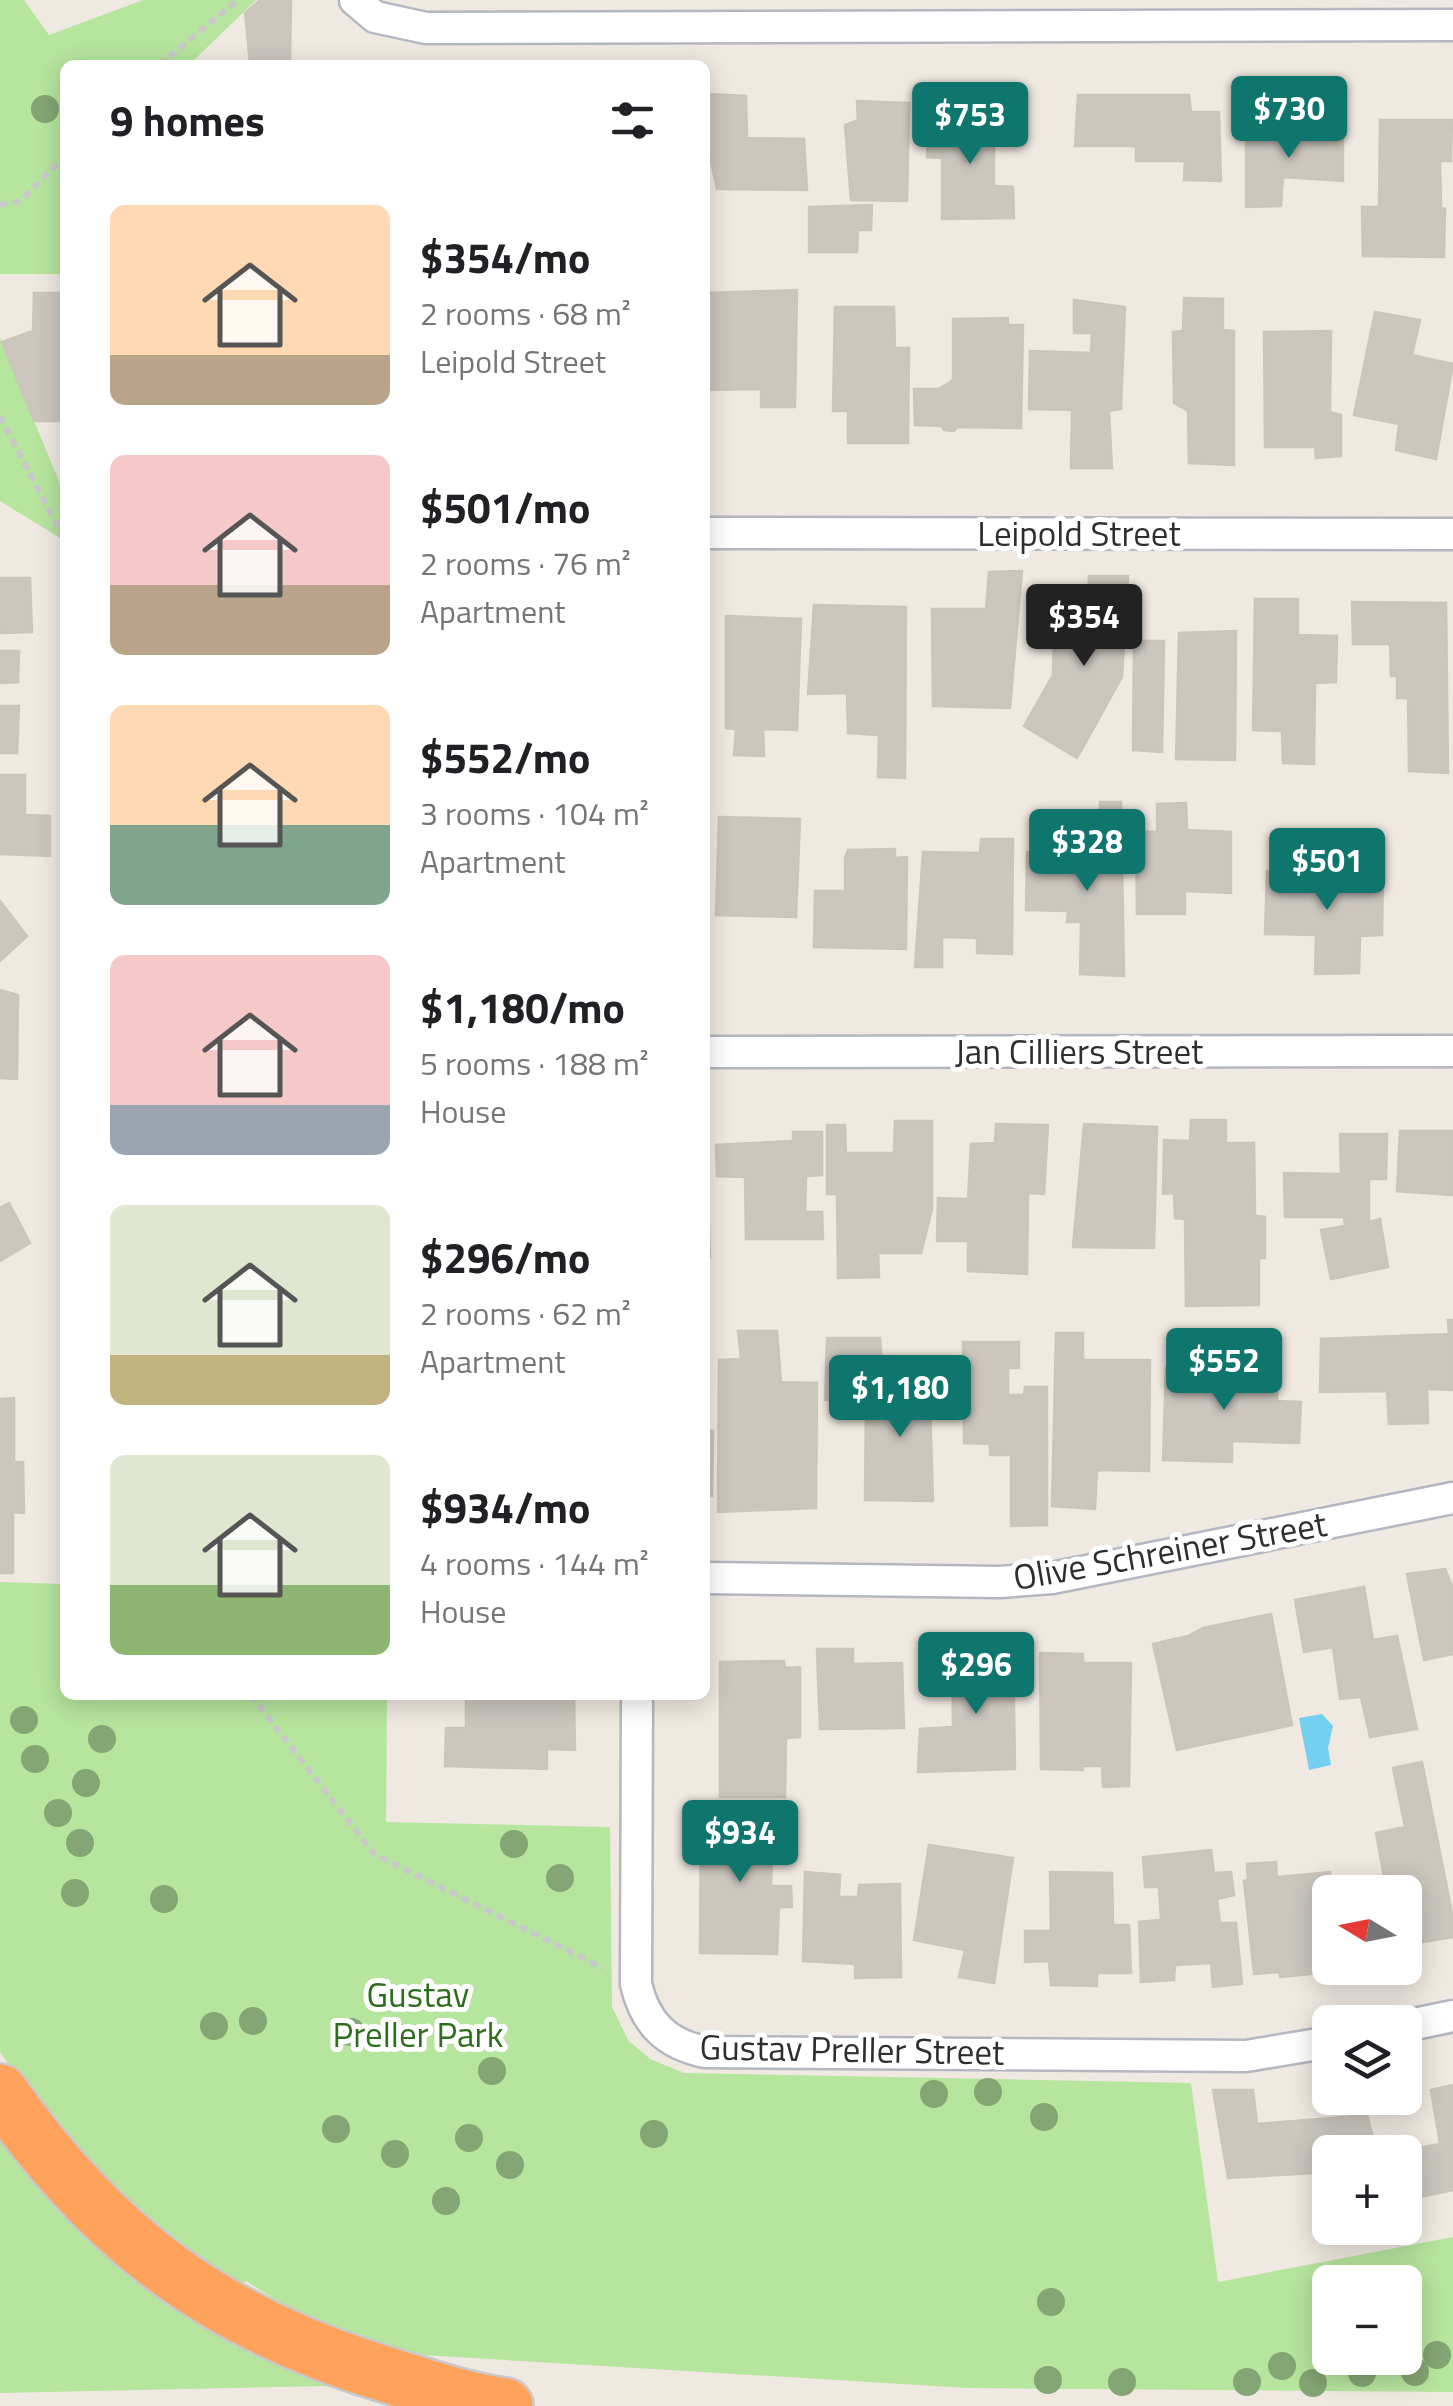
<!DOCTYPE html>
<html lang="en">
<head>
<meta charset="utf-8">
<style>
  :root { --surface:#fff; --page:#f6f6f6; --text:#202124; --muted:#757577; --accent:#0f766e }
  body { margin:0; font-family:"Titillium Web",sans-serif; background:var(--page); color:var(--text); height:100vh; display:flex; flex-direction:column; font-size:38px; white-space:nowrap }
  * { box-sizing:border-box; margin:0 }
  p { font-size:32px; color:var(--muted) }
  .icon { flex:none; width:55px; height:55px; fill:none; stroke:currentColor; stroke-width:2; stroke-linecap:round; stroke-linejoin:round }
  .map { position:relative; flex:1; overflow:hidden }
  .sheet { position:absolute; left:60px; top:60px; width:650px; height:1640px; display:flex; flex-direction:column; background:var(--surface); border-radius:15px; box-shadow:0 5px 25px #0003 }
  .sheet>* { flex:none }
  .needle { width:65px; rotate:280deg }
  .tools { position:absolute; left:1312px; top:1875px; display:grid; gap:20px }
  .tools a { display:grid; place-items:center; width:110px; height:110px; border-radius:15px; background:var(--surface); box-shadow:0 5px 25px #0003; font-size:50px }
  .price { position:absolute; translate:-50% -85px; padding:0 22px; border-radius:10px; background:var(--accent); color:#fff; font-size:32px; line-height:65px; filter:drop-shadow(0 2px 5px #0008) }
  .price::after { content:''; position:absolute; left:50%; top:60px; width:30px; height:22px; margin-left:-15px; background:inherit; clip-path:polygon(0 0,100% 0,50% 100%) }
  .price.on { background:#222; color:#fff }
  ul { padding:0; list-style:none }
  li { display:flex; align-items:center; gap:30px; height:250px; padding:0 50px }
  li span { display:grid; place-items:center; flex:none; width:280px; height:200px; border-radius:15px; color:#555 }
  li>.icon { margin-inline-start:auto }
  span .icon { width:120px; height:120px; fill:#fffc; stroke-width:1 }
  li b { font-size:42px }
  h2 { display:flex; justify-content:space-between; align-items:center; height:120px; padding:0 50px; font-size:42px }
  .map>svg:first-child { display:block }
  .green { fill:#b6e59e; fill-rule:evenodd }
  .water { fill:#75cff0 }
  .building { fill:#cbc7bf; stroke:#cbc5ba; stroke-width:2.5 }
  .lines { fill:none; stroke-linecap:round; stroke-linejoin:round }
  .minor-casing { stroke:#b4b7c1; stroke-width:35 }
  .motorway-casing { stroke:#c9c9c9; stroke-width:60 }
  .path { stroke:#c9c9c9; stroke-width:6; stroke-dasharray:8 5; stroke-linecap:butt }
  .minor { stroke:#fff; stroke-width:30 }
  .motorway { stroke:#ffa35c; stroke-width:55 }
  .tree { fill:#84a574 }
  .labels { text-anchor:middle; stroke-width:10; stroke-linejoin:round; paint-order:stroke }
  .street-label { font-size:35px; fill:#2e2e2e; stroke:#fff }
  .park-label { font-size:35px; fill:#2c6e1b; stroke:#fff }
</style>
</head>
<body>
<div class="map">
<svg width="1453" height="2406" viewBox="0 0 1453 2406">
  <rect width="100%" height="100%" fill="#efe9e1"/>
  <g class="green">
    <polygon points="0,0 24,0 49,35 143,0 256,0 189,65 65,65 65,274 0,274"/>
    <polygon points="0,338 65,496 65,527 60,538 0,501"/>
    <path d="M0,1582L65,1584V1695H387L386,1822L610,1827L612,2007L628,2040L650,2059L684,2073L1191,2083L1218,2282L1453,2237V2392L968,2388L422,2355C357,2342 301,2318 246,2281L236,2289C143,2224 64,2146 0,2052ZM1330,2282H1405V2358H1330Z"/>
    <polygon points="0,2122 330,2371 326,2386 0,2393"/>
  </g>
  <polygon class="water" points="1322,1714 1333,1726 1328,1748 1331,1765 1309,1770 1299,1718"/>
  <g class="building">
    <polygon points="260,0 291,0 290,61 250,62 245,13"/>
    <polygon points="709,94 746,96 747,138 804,139 807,190 717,189 710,157"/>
    <polygon points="1078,95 1189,95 1191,112 1219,112 1221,181 1184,180 1185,161 1136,161 1136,146 1075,146"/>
    <polygon points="857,101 909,103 907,201 851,200 845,125 858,120"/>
    <polygon points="994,108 994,186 1013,187 1014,218 942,219 942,158 927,157 928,130 948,129 949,109"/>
    <polygon points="1380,120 1452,120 1451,161 1440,161 1441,208 1445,209 1444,257 1363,256 1362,207 1379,207"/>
    <polygon points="1246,130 1343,130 1343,181 1283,177 1281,206 1246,207"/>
    <polygon points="872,205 871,230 858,230 857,252 809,252 809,207"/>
    <polygon points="797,290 795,407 761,407 761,389 705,390 705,293"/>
    <polygon points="34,293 65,293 65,421 34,421 2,342 33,331"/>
    <polygon points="1184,298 1223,299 1223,330 1234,331 1234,465 1189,463 1188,411 1174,403 1173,332 1183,331"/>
    <polygon points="1074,300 1125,307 1121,409 1109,411 1112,468 1071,468 1072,410 1029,409 1030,351 1091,353 1092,333 1074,333"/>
    <polygon points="835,307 894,307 895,348 909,348 908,443 848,443 848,411 833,411"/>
    <polygon points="1375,312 1420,320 1412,355 1453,364 1436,459 1396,450 1399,424 1354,415"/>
    <polygon points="1008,318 1008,325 1023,325 1021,428 957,427 954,431 944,430 942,426 915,425 914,389 939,389 953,380 953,319"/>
    <polygon points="1331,331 1330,412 1341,415 1341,456 1316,458 1315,447 1265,447 1264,332"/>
    <polygon points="1022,571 1010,708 933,706 932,609 986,609 989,572"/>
    <polygon points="1089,576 1128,576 1122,677 1077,758 1024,726 1053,675 1054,626 1088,626"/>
    <polygon points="0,578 30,578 32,632 0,633"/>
    <polygon points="1255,599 1298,599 1298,635 1337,636 1336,682 1315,683 1314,764 1283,763 1282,731 1253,730"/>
    <polygon points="1352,602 1446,603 1448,773 1409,771 1408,698 1397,698 1397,676 1391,676 1390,644 1353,644"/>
    <polygon points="814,605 906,607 905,778 878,777 879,735 848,733 847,693 808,694"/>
    <polygon points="726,616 801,619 797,730 763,729 764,756 734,755 736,729 726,728"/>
    <polygon points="1236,631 1235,760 1176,759 1179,633"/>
    <polygon points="1134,641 1164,641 1162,752 1133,750"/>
    <polygon points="0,651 19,651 18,682 0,683"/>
    <polygon points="0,706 19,706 17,753 0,753"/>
    <polygon points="0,775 25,775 25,815 50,816 50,856 0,854"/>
    <polygon points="1100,802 1121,802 1124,976 1080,974 1081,922 1067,922 1068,911 1026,910 1027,852 1100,853"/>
    <polygon points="1186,803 1187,830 1231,832 1231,893 1185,891 1185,914 1137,914 1136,831 1157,832 1157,804"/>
    <polygon points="719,817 800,819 796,917 716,915"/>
    <polygon points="981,839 1013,839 1012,954 977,953 977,938 942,937 942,967 915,967 923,852 980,853"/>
    <polygon points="895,849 895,858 907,857 906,949 814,947 815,891 845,891 845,858 848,850"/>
    <polygon points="1267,871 1383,873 1382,935 1360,936 1359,973 1315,974 1316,935 1265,934"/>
    <polygon points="0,901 27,936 0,961"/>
    <polygon points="0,990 18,995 17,1079 0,1078"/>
    <polygon points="705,1113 710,1257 705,1257"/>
    <polygon points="1191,1120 1226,1120 1226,1143 1254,1143 1255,1216 1265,1217 1265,1258 1259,1258 1259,1305 1186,1306 1185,1219 1175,1218 1174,1193 1163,1194 1164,1140 1190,1141"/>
    <polygon points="895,1121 932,1121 932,1209 921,1253 878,1253 879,1277 838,1278 837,1194 827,1194 827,1125 845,1125 846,1153 894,1153"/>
    <polygon points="996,1124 1048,1125 1044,1194 1028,1193 1027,1274 968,1271 968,1241 937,1241 938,1198 968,1199 971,1144 995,1143"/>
    <polygon points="1084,1124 1157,1127 1154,1248 1073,1247"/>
    <polygon points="1400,1131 1453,1131 1453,1195 1397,1191"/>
    <polygon points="793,1132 822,1132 822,1175 806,1176 805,1212 822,1212 823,1239 746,1239 745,1177 717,1176 716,1145 793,1141"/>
    <polygon points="1340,1134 1387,1134 1386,1179 1369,1179 1369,1222 1380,1219 1388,1267 1331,1279 1321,1230 1345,1226 1344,1217 1285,1217 1284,1173 1341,1174"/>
    <polygon points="9,1203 30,1243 0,1261 0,1208"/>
    <polygon points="1448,1320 1453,1320 1453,1390 1427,1389 1428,1423 1389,1424 1387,1391 1320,1392 1321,1339 1449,1334"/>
    <polygon points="738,1331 777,1331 781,1382 817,1383 816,1508 718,1512 719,1360 741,1359"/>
    <polygon points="1056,1333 1083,1333 1083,1360 1150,1360 1149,1471 1097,1470 1095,1509 1052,1506"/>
    <polygon points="827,1338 880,1338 882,1366 865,1367 866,1399 825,1400"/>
    <polygon points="963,1342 1019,1342 1019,1368 1008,1368 1008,1395 1024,1395 1025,1387 1047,1387 1047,1525 1011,1526 1011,1455 990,1455 990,1444 964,1443"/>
    <polygon points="929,1368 933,1501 865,1500 866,1399 878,1398 879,1382 900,1382 900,1369"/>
    <polygon points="1166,1368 1278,1369 1277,1401 1301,1402 1299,1443 1232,1441 1232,1462 1163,1460"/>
    <polygon points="14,1398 14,1462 23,1462 24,1513 13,1512 13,1573 0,1573 0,1399"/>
    <polygon points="705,1431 713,1431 712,1496 705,1496"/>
    <polygon points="1445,1569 1453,1588 1453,1654 1424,1660 1407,1574"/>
    <polygon points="1364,1587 1373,1640 1397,1636 1417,1729 1370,1737 1361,1697 1340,1699 1333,1647 1304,1652 1295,1600"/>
    <polygon points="1271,1614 1292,1725 1177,1750 1153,1644 1188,1636 1203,1628"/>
    <polygon points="986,1645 1013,1646 1015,1769 918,1772 920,1729 953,1727 952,1656 985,1657"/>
    <polygon points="817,1649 853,1649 853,1664 902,1663 904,1728 820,1729"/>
    <polygon points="1040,1653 1083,1654 1083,1663 1131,1663 1129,1786 1103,1787 1102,1766 1082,1766 1083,1770 1041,1769"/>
    <polygon points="784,1661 785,1668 800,1667 800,1737 786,1738 785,1797 720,1797 720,1662"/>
    <polygon points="466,1695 574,1695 575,1750 547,1749 547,1769 445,1766 446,1728 466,1728"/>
    <polygon points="1422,1762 1453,1918 1453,1937 1405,1945 1405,1892 1365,1892 1386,1888 1376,1833 1405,1827 1393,1768"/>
    <polygon points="701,1815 778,1815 777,1858 772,1858 771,1886 791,1886 792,1907 779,1907 777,1954 700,1953"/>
    <polygon points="929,1845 1013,1858 994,1983 959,1977 965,1950 914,1940"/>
    <polygon points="1211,1850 1214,1873 1231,1872 1234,1895 1217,1899 1220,1923 1236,1923 1242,1984 1213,1987 1211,1963 1175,1965 1174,1980 1141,1982 1139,1922 1161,1920 1159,1887 1145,1887 1143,1857"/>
    <polygon points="1276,1862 1277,1877 1330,1872 1330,1967 1311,1974 1280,1977 1279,1972 1254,1974 1244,1881 1248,1880 1247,1864"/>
    <polygon points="805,1872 840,1875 839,1897 858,1897 859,1885 900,1884 901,1977 855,1978 855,1964 803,1961"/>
    <polygon points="1050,1872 1112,1873 1113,1925 1129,1925 1131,1973 1097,1973 1097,1986 1051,1985 1049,1961 1025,1962 1025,1931 1051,1931"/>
    <polygon points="1453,2085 1453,2190 1406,2200 1405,2152 1396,2152 1440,2144 1431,2090"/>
    <polygon points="1213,2090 1253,2090 1257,2124 1367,2115 1377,2152 1330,2152 1330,2196 1317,2196 1316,2173 1228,2178"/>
  </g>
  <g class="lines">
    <g class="minor-casing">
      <g id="minor">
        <polyline points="355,0 375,17 426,28 1453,25"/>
        <polyline points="705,533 1453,534"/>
        <polyline points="705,1052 1453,1051"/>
        <polyline points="705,1578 1000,1582 1052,1578 1453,1498"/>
        <path d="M637,1695L636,1984C645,2023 666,2044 705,2052L1246,2056L1330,2042"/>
        <polyline points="1405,2026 1453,2016"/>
      </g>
    </g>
    <g class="motorway-casing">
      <path id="motorway" d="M0,2092C105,2242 218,2325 394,2377C430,2388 467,2401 505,2406"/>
    </g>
    <g class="path">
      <polyline points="159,65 238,0"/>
      <polyline points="0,205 20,201 65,156"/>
      <polyline points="0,416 65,541"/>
      <polyline points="251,1695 374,1854 603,1968"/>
    </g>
    <use href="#minor" class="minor"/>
    <use href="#motorway" class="motorway"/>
  </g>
  <g class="tree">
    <circle cx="45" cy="109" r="14"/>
    <circle cx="24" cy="1720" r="14"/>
    <circle cx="102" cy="1739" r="14"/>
    <circle cx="35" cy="1759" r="14"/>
    <circle cx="86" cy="1783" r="14"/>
    <circle cx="58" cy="1813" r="14"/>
    <circle cx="80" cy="1843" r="14"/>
    <circle cx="514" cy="1844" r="14"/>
    <circle cx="560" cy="1878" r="14"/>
    <circle cx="75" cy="1893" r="14"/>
    <circle cx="164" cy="1899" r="14"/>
    <circle cx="253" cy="2021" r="14"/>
    <circle cx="214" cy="2026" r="14"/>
    <circle cx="351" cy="2032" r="14"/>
    <circle cx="492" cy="2071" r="14"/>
    <circle cx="988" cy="2092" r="14"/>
    <circle cx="934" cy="2094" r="14"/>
    <circle cx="1044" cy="2117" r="14"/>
    <circle cx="336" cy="2129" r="14"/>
    <circle cx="654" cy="2134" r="14"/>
    <circle cx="469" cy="2138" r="14"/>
    <circle cx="395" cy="2154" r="14"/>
    <circle cx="510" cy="2165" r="14"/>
    <circle cx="446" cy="2201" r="14"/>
    <circle cx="1051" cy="2302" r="14"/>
    <circle cx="1437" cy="2355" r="14"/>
    <circle cx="1282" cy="2366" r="14"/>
    <circle cx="1415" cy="2372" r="14"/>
    <circle cx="1362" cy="2373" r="14"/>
    <circle cx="1048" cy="2380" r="14"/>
    <circle cx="1122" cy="2382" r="14"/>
    <circle cx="1247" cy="2382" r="14"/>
    <circle cx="1313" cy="2383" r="14"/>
  </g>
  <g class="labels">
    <g class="street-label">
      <text x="1079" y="546">Leipold Street</text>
      <text x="1079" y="1064">Jan Cilliers Street</text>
      <text transform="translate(1170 1551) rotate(-10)" y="12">Olive Schreiner Street</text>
      <text transform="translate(852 2050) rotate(1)" y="12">Gustav Preller Street</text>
    </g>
    <g class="park-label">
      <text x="418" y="2007">Gustav<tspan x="418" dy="40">Preller Park</tspan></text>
    </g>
  </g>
</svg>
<div class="tools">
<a><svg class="needle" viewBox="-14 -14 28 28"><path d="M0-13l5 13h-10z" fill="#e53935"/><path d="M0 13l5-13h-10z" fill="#757577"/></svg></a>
<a><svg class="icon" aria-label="layers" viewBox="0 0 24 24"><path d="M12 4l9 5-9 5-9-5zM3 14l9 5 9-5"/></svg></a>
<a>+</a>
<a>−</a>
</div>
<b class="price" style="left:1289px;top:161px">$730</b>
<b class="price" style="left:970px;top:167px">$753</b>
<b class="price on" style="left:1084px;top:669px">$354</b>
<b class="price" style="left:1087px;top:894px">$328</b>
<b class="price" style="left:1327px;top:913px">$501</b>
<b class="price" style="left:1224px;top:1413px">$552</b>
<b class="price" style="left:900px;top:1440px">$1,180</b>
<b class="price" style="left:976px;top:1717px">$296</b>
<b class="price" style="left:740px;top:1885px">$934</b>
<section class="sheet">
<h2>9 homes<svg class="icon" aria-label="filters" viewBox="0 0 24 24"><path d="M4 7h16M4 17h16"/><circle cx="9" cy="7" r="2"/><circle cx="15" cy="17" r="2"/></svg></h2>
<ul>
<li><span style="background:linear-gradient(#ffd9b3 75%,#b9a48a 0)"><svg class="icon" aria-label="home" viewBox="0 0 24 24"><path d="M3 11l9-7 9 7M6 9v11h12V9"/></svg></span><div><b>$354/mo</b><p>2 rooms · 68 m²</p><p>Leipold Street</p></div></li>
<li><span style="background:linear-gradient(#f6c9c9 65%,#b9a48a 0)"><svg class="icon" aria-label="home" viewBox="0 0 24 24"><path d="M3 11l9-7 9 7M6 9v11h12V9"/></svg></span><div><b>$501/mo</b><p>2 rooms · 76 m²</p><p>Apartment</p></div></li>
<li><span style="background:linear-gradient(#ffd9b3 60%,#7fa58c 0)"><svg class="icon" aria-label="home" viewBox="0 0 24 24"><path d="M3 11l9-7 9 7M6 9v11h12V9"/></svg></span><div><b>$552/mo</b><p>3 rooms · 104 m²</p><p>Apartment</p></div></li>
<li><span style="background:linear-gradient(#f6c9c9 75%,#9aa5b1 0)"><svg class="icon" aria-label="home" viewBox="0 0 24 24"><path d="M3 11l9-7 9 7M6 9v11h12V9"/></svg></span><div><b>$1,180/mo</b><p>5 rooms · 188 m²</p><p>House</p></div></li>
<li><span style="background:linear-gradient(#dfe7d0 75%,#c2b280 0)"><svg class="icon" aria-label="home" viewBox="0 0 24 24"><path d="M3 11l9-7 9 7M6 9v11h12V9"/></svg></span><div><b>$296/mo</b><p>2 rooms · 62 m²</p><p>Apartment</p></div></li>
<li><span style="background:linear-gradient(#dfe7d0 65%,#8fb573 0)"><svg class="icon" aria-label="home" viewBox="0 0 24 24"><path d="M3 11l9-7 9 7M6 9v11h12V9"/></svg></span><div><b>$934/mo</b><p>4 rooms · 144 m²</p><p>House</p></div></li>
</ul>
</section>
</div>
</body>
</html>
